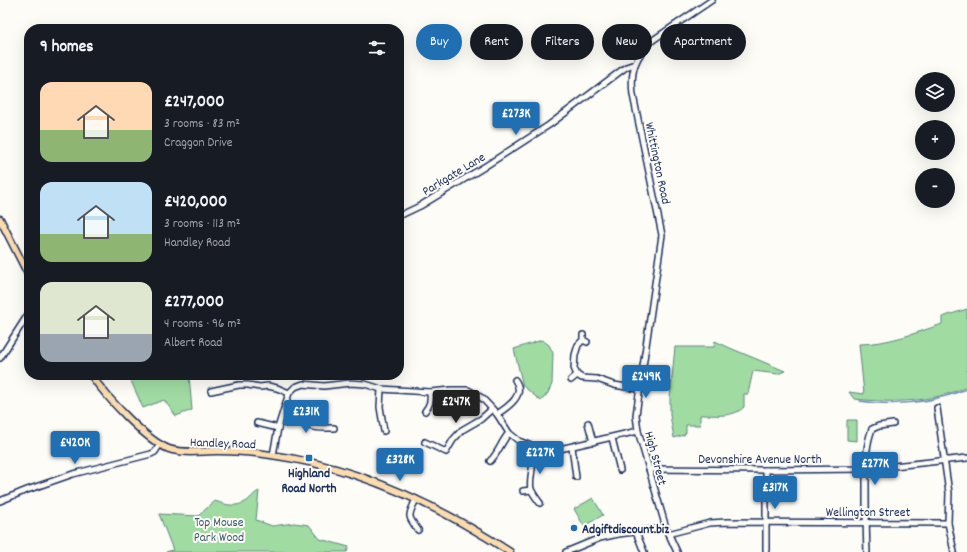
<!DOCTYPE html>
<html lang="en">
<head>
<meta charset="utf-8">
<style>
  :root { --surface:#171b24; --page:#242831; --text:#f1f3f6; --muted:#9ea1a6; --accent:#1f6fb2 }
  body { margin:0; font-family:Dekko,sans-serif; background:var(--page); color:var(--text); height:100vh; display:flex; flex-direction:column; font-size:15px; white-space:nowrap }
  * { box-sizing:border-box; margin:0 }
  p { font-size:13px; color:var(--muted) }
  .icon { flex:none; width:22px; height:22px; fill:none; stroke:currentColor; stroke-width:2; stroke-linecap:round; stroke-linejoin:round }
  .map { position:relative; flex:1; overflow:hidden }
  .sheet { position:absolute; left:24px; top:24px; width:380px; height:356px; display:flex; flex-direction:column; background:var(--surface); border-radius:16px; box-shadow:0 4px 16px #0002 }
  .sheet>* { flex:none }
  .hud { position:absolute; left:416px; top:24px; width:380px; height:36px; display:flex; gap:8px }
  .fabs { position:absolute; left:915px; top:72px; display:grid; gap:8px }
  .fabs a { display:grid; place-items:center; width:40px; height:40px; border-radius:50%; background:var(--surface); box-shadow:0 4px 16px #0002; font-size:20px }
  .price { position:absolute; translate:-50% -34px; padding:0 9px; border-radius:4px; background:var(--accent); color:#fff; font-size:13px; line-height:26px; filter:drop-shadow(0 1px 2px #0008) }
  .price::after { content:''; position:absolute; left:50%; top:24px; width:12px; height:9px; margin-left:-6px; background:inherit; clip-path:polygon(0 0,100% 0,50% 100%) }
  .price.active { background:#222; color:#fff }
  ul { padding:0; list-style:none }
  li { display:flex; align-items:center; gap:12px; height:100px; padding:0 16px }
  li span { display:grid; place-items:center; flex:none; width:112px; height:80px; border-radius:12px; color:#555 }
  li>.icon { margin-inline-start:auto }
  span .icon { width:48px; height:48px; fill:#fffc; stroke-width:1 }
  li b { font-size:17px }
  h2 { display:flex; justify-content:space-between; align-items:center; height:48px; padding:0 16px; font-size:17px }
  .pill { padding:0 14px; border-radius:18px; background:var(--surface); box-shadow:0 4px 16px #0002; font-size:14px; line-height:36px }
  .pill.active { background:var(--accent); color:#fff }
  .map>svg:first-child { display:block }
  .green { fill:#a0dba2; stroke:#5e8580 }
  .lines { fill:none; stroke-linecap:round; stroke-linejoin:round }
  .stream { stroke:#6587b6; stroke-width:1.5 }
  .minor-casing { stroke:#1b2f5e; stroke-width:8 }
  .major-casing { stroke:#1b2f5e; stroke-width:9 }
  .minor { stroke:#fdfcf7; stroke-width:5 }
  .major { stroke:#fcdcac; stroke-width:6 }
  .poi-dot { fill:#1f6fb2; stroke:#fdfcf7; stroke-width:1.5 }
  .labels { text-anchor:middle; stroke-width:4; stroke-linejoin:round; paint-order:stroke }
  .street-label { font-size:13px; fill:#1b2f5e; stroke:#fdfcf7 }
  .poi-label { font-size:13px; font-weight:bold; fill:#1b2f5e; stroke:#fdfcf7 }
  .park-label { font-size:13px; fill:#3c5a6f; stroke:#fdfcf7 }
</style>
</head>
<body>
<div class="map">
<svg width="967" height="552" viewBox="0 0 967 552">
  <rect width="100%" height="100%" fill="#fdfcf7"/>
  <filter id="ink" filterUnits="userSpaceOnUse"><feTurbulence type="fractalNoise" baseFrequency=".025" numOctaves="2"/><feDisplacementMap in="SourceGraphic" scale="8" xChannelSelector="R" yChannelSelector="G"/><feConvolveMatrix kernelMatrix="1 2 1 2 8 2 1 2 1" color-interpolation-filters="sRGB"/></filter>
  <g filter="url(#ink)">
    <g class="green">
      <path d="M967,309V387C928,403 895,403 854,399L849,392L864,394L859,344C887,344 916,333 942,324V317Z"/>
      <polygon points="542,340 549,345 553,353 552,384 548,393 541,401 523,386 514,349"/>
      <path d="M715,341L730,348L785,371L778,374L753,371L748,394H744V407C733,418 715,415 700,415V425H686V432L684,435L674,438L670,415V397L675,347H714Z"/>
      <polygon points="135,375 189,375 192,410 176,416 164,400 143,408 131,381"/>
      <polygon points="847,420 857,420 857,441 847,440"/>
      <path d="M259,491L256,520L272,526L294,523L309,525L320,539L349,547L347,552H166L173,550L159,514L198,516L215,501C226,505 236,508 247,501C252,497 253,494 259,491Z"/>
      <polygon points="593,498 603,515 584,526 574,509"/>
    </g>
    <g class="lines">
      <path class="stream" d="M860,401C896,407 933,402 967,389"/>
      <g class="minor-casing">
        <g id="minor">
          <polyline points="399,216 420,206 484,167 549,125 626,67 635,64"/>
          <polyline points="583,335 583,340 587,342"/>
          <polyline points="583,340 578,345 575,355 574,368 577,375 582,378 597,379 614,385 639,389"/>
          <polyline points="0,358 29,313"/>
          <polyline points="571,380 577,375"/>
          <polyline points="381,389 380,407 384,431"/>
          <polyline points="211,391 239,385 248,385 260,387 268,386 277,388 289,393"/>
          <polyline points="937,408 949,493 948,523 954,552"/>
          <path d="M425,411C430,405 431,401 430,392"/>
          <path d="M284,413C292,416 299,421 307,425C315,429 325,428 334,428"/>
          <path d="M497,414C508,407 526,395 515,380"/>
          <polyline points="257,423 278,428"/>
          <polyline points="588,423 593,442"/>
          <polyline points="612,438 620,470"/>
          <polyline points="425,442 446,452 453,440 462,430 481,419 492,409"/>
          <polyline points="572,447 576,477"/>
          <path d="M536,448C534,456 529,483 531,489C533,494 537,499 540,503"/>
          <polyline points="273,455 278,428 289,393 295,387 303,384 324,386 350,383 365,384 381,389 430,392 451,390 468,390 482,398 497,414 509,433 519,441 536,448 548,450 560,449 638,431"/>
          <path d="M490,461C498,454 501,442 509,433"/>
          <polyline points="649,469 766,470 866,469 967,458"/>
          <polyline points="523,491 531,490"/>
          <path d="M416,499C409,516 406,514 418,530"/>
          <polyline points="0,501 27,490 73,474 151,454 155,452 160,444"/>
          <polyline points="636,532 644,552"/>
          <polyline points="668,534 710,523 726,522 948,523"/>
          <polyline points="766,550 766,470"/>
          <polyline points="566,552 600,538 618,534 666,528"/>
          <path d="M677,552L666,528L638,431L636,415L662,235L633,95C630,71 635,56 653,40L712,0"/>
          <path d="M867,552C866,529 866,507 866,484C866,465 865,447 872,429L879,426L893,424"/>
        </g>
      </g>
      <g class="major-casing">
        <g id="major">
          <polyline points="0,219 29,276"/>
          <path d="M91,375C106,396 145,440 169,449C184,454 202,451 217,451C235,451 254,452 271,455C358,467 438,505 510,552"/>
        </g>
      </g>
      <use href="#minor" class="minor"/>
      <use href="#major" class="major"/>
    </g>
  </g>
  <g class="poi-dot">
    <rect x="305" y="454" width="8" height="8" rx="2"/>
    <circle cx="574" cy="528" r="4"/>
  </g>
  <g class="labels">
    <g class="street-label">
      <text transform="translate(659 163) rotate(78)" y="5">Whittington Road</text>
      <text transform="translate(453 173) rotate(-31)" y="5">Parkgate Lane</text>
      <text transform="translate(223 442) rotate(2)" y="5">Handley Road</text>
      <text transform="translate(657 458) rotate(75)" y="5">High Street</text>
      <text x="760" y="463">Devonshire Avenue North</text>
      <text x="868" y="516">Wellington Street</text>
    </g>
    <g class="poi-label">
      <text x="309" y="477">Highland<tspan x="309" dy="15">Road North</tspan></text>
      <text x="582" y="533" text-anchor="start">Adgiftdiscount.biz</text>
    </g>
    <g class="park-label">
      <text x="219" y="526">Top Mouse<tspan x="219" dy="15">Park Wood</tspan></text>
    </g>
  </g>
</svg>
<div class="fabs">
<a><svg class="icon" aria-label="layers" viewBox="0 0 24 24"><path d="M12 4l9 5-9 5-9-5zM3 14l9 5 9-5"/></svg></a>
<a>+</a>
<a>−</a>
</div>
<b class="price" style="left:516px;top:136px">£273K</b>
<b class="price" style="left:646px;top:399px">£249K</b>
<b class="price active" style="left:456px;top:424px">£247K</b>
<b class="price" style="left:306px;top:434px">£231K</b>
<b class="price" style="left:75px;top:465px">£420K</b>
<b class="price" style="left:540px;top:475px">£227K</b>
<b class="price" style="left:400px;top:482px">£328K</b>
<b class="price" style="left:875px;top:486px">£277K</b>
<b class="price" style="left:775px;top:510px">£317K</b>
<div class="hud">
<a class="pill active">Buy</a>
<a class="pill">Rent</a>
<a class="pill">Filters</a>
<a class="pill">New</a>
<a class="pill">Apartment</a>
</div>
<section class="sheet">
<h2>9 homes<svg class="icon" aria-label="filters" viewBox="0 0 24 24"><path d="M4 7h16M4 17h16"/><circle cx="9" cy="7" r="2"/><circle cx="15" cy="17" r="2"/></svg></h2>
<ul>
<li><span style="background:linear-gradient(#ffd9b3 60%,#8fb573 0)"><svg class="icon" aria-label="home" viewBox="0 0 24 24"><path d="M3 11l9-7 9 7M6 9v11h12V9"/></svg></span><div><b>£247,000</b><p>3 rooms · 83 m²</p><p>Craggon Drive</p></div></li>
<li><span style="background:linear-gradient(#bfe0f5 65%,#8fb573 0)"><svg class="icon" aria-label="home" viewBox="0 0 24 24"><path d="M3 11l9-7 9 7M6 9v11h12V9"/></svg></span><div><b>£420,000</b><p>3 rooms · 113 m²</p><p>Handley Road</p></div></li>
<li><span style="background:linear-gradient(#dfe7d0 65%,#9aa5b1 0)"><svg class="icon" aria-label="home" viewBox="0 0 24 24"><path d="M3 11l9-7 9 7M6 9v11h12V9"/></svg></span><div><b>£277,000</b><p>4 rooms · 96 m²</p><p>Albert Road</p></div></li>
</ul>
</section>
</div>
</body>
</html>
